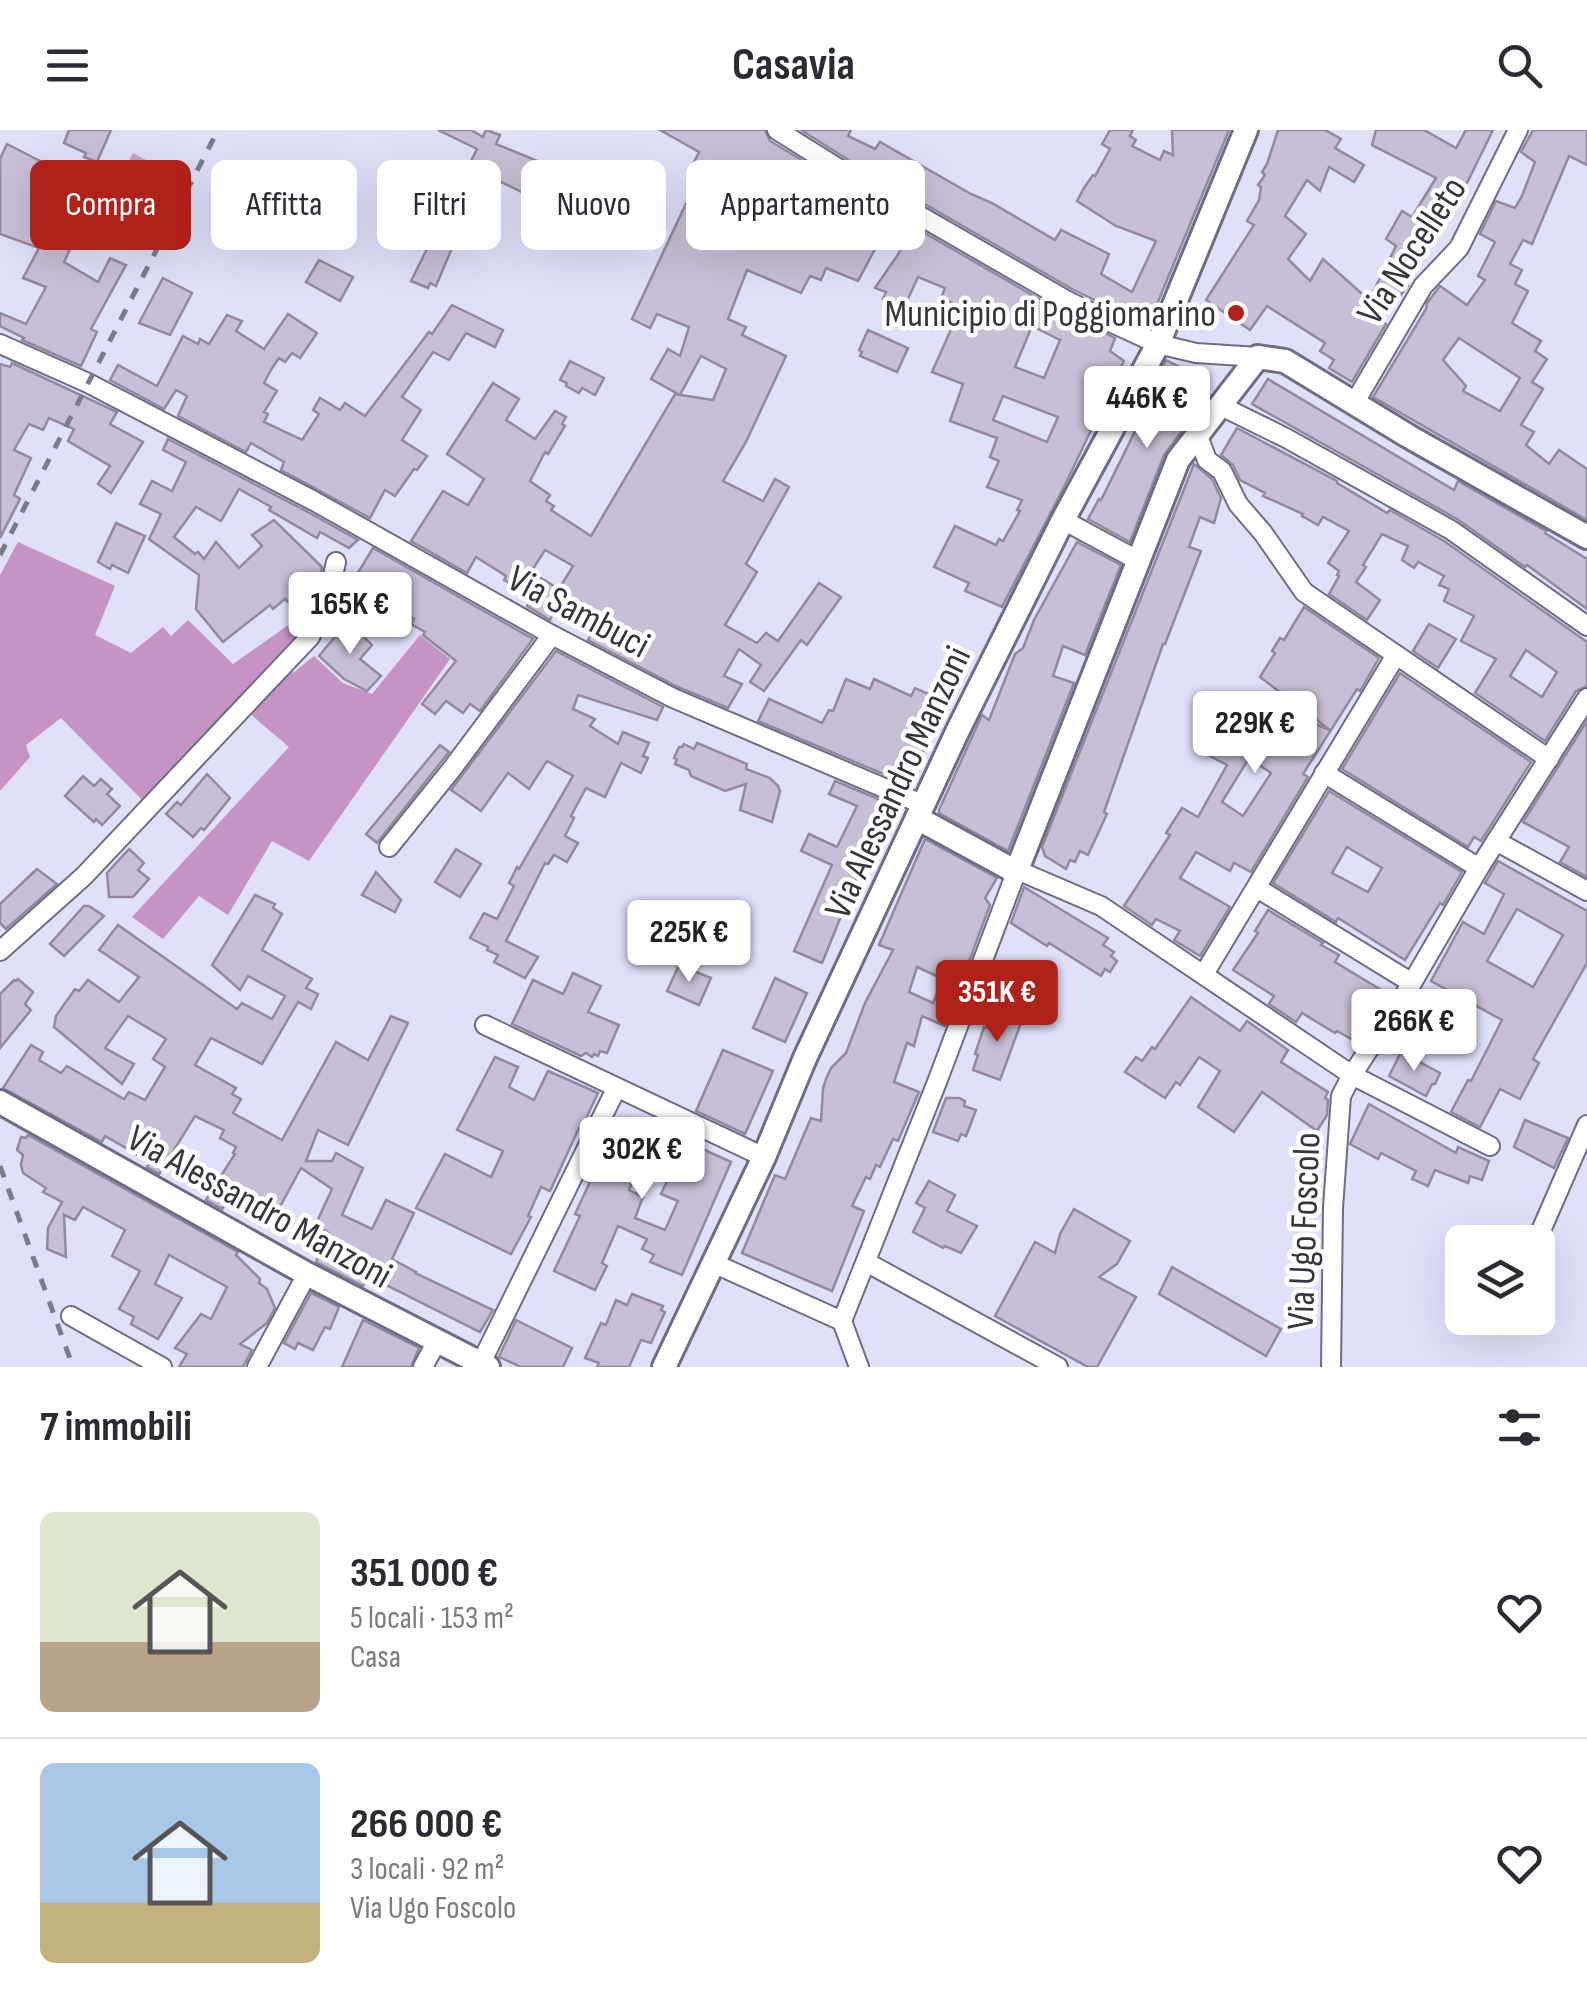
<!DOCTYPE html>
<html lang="it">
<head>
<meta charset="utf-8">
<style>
  :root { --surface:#fff; --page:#f7f7f7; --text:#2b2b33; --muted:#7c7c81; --line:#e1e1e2; --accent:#b0211a }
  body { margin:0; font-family:"Sofia Sans Condensed",sans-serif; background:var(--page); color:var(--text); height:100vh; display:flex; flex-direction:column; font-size:38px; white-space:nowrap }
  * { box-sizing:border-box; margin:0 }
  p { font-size:32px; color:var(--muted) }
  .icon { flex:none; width:55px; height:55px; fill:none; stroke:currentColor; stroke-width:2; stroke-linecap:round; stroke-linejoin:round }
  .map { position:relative; height:1237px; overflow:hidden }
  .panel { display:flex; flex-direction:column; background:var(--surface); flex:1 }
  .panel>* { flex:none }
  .top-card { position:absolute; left:30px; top:30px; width:1000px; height:90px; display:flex; gap:20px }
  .fabs { position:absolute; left:1445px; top:1095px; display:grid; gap:20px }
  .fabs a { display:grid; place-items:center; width:110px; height:110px; border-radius:15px; background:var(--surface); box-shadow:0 10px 40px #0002; font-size:50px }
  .price { position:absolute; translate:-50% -85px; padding:0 22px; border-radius:10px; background:#fff; color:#222; font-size:32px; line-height:65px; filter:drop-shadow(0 2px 5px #0008) }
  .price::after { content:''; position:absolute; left:50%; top:60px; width:30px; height:22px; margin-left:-15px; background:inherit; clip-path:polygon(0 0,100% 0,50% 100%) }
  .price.on { background:var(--accent); color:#fff }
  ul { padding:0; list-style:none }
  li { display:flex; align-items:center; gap:30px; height:250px; padding:0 40px }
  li+li { border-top:2px solid var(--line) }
  li span { display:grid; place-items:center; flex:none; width:280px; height:200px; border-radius:15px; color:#555 }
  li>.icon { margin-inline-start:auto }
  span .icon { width:120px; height:120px; fill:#fffc; stroke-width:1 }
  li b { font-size:42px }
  h2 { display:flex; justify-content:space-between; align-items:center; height:120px; padding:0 40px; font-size:42px }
  .tag { padding:0 35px; border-radius:15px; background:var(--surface); box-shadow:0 10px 40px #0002; font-size:35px; line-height:90px }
  .tag.on { background:var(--accent); color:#fff }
  header { display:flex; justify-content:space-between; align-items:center; height:130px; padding:0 40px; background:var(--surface); font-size:45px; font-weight:700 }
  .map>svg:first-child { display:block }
  .green { fill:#c9a0c9 }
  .forest { fill:#c593c4 }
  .building { fill:#c8bed5; stroke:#93899e; stroke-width:2.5; fill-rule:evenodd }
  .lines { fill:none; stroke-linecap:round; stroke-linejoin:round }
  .minor-casing { stroke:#6e6d83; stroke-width:22 }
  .major-casing { stroke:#6e6d83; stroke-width:28 }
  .minor { stroke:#fff; stroke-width:18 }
  .major { stroke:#fff; stroke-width:22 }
  .rail { stroke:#7b7b8b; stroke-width:5; stroke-dasharray:12 12; stroke-linecap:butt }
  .poi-dot { fill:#b0211a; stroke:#fff; stroke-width:4 }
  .labels { text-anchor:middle; stroke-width:9; stroke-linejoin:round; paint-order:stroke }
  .street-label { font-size:38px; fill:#363640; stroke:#fff }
  .poi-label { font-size:38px; fill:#363640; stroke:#fff; text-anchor:end }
</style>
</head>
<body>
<header><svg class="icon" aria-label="menu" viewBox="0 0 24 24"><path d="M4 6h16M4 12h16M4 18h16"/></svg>Casavia<svg class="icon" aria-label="search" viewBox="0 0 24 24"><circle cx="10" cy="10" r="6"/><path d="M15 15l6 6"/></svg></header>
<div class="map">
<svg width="1587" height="1237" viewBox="0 0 1587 1237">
  <rect width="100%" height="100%" fill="#e0e0f9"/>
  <polygon class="green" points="133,23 161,38 136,85 108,71"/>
  <polygon class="forest" points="18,412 115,456 95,505 131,523 163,497 171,506 188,490 233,534 307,482 317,493 284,528 293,543 314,526 343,553 372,564 420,505 450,529 309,731 272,711 228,785 199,766 163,809 132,787 289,617 242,577 142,670 61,588 26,615 30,627 0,661 0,445"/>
  <g class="building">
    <polygon points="69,0 111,0 97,32 84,27 86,23 64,13"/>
    <polygon points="438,0 471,0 483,7 486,0 500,5 496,14 547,35 532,67 495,49 489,62 485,40 436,156 430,153 428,158 411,151 477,19"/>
    <path d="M660,0H765L770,11L893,85L858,151L826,138L821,150L810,146L801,163L747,140L728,189L746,197L742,205L786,226L746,312L723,351L763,371L775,349L789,357L746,434L757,442L725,495L757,513L766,503L778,511L819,453L841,467L807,515L801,510L764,561L750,552L761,535L739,519L724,546L742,554L728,578L678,557L588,510L593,501L587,497L589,492L558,474L550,490L527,476L533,465L504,450L506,446L476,427L467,443L411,411L443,361L468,375L484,349L447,324L493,253L519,269L506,290L535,309L555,281L566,287L562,294L565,296L548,324L545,322L530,351L550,365L546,371L554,376L551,380L591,406L675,264L713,270L726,239L701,226L680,265L651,249L668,219L680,226L689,197L657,184L650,198L632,189L697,50L687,46L699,22ZM717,43L745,53L731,93L699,78ZM545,420L573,436L559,459L531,442Z"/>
    <polygon points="801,0 851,0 848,6 875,19 880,12 971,64 992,73 1055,110 1061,100 1109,124 1101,144 1132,162 1156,111 1116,96 1077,71 1084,58 1093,45 1095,46 1110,19 1102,14 1110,0 1133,0 1130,6 1136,10 1132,16 1160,30 1164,21 1173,25 1172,0 1229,0 1148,196 1072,159 850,31"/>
    <polygon points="1278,0 1325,0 1341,9 1335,18 1364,35 1354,52 1329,37 1320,61 1307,50 1285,86 1306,104 1288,129 1310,151 1323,129 1369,170 1396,116 1386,109 1402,81 1412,87 1436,48 1372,15 1376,0 1424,0 1456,18 1466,0 1493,0 1468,51 1454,74 1450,70 1429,107 1426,104 1401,151 1408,156 1381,190 1386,194 1352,252 1329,238 1334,230 1320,221 1325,213 1267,176 1250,200 1206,170 1254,95 1247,91 1259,70 1261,57 1258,55 1265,45 1262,42 1267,34"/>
    <path d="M1533,0H1587V35L1569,26L1532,114L1523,110L1510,134L1522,140L1515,154L1528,161L1512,193L1541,211L1535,221L1547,229L1532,252L1543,259L1521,295L1534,302L1526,315L1549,334L1559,320L1587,339V390L1373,267L1426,179L1427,173L1440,156L1467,175L1485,150L1478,146L1495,112L1480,104L1496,71L1515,78L1522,66L1535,32L1521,22ZM1459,208L1520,248L1500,281L1463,261L1466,256L1443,230Z"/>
    <polygon points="7,14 42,32 38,40 46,45 42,53 80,65 69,88 82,94 64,132 98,152 110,128 126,135 91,199 97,202 81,236 22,210 24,208 0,196 0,183 26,194 46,157 23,148 39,118 0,104 0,29"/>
    <path d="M916,98L1060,181L1115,208L1110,221L1124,231L1063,359L1002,477L965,461L969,453L934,437L955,396L996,415L999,409L1003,411L1020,381L1017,380L1022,370L987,357L999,331L990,327L997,308L950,291L963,254L932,242L961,177L941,168L945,158L918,147L908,169L903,167L899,176L883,169L886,162L875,158ZM1032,196L1060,210L1044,248L1015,237ZM1003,266L1058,287L1047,312L993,290Z"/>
    <polygon points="319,130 353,147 340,171 306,152"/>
    <polygon points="163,148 192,163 170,205 139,193"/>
    <polygon points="452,175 503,200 495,217 466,203 449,230 433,222 402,267 421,280 402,310 427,326 417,340 414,339 395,366 385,360 370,388 281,340 284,332 251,313 246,322 178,286 187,266 176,260 164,279 110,250 118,235 157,256 183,206 198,214 200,209 209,214 227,185 242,191 236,201 264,219 288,184 317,203 300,228 292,223 285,232 279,228 271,240 264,253 277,261 264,282 268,284 264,292 302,310 319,284 313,280 320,268 340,280 345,273 365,286 429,202 432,204"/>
    <polygon points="868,200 908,218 897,242 860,226 862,222 859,220"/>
    <polygon points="1166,230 1203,249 1181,302 1164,325 1130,412 1088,389 1099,369 1101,370 1155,261 1151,259"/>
    <polygon points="570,231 604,248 595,265 582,258 579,263 566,256 567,253 560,250"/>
    <polygon points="12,233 117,282 110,294 143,312 111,363 98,354 110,336 68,311 74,299 49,288 43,300 29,294 14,320 31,328 14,365 20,369 0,408 0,234 10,237"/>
    <polygon points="1268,249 1454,360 1458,351 1546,401 1545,403 1587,429 1587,479 1527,435 1525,437 1457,389 1252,274"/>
    <path d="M1237,298L1337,351V353L1387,383L1390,380L1444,411L1587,512V556L1576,561L1545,611L1475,563L1496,529L1461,511L1474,486L1444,471L1449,459L1439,455L1444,446L1418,432L1414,438L1402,430L1408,416L1382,404L1363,435L1366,437L1356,452L1380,470L1367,490L1329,464L1339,446L1337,445L1339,441L1328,433L1349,401L1323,387L1318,395L1302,386L1303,384L1263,366L1265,363L1240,350L1233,335L1221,325ZM1526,520L1557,542L1542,567L1510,546Z"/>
    <polygon points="168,309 308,382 358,410 349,418 320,402 317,408 269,380 271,377 239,359 221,391 196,377 174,407 195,424 198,422 204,429 216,412 239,438 262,416 252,405 274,390 322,437 320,448 289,473 285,469 273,479 270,475 223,512 196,479 199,445 149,409 161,384 140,374 152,351 172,361 186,332 163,320"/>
    <polygon points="1194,334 1212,349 1221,368 1214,393 1200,387 1189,417 1201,421 1165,514 1163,514 1104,682 1107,684 1088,725 1080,721 1075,732 1070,730 1066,739 1045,726 1042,717"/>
    <polygon points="116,393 145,406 128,443 112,435 110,439 98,432"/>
    <polygon points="1077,412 1121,435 1085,525 1063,516 1053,546 1074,553 1008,721 939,683 939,680 982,585 989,590 1015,524 1023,518 1034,490"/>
    <polygon points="373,418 533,509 480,581 470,574 463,583 446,571 435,584 422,574 456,531 423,505 425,502 411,494 414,489 404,483 407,479 381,462 365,486 331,490 360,449 356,446"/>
    <path d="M1304,477L1379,528L1360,561L1357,559L1303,644L1308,647L1251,742L1234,733L1230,741L1196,722L1180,748L1230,777L1200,826L1174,810L1180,801L1156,789L1152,795L1124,776L1170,705L1166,703L1182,678L1198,687L1227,635L1210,626L1247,567L1330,600L1260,547L1275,523L1272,521L1280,508L1284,510ZM1249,628L1271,643L1243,686L1222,672Z"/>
    <polygon points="348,491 372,515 360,529 381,546 367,561 344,549 319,526"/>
    <polygon points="1429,494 1456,509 1438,538 1413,521"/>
    <polygon points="556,521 663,577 657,590 578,565 573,579 595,589 590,596 618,614 623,602 649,613 643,626 648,628 641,643 621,633 605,667 586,658 571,686 574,688 565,706 578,713 567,732 554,725 548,734 545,733 506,811 538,827 525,848 494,832 498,825 487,820 488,817 470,808 484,783 497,789 514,756 509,753 517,737 519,739 573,646 547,631 529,659 508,643 481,681 451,660"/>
    <polygon points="1400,543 1531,632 1481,711 1474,707 1468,717 1342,639"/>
    <polygon points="846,549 870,559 874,549 911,566 915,558 947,572 907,654 758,591 769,569 822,593 829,580 833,581"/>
    <polygon points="1587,591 1587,747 1560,732 1569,717 1523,692"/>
    <polygon points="697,613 747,634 746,639 770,648 778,656 780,661 772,692 740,680 746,654 725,661 691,646 689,640 675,634 677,629 674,628 679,617 682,617 684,614 694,619"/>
    <polygon points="440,615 449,622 377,713 366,704"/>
    <polygon points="207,644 230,668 204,700 201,698 193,707 166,684 177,672 181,675"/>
    <polygon points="83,646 94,656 101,649 112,659 107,664 120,676 102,695 96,689 94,692 65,666"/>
    <polygon points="835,651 893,675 861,748 857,747 822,833 794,821 832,735 801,721 809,704 837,717 857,676 829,664"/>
    <path d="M1329,661L1462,742L1443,775L1440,773L1405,830L1338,788L1336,792L1273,753ZM1347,717L1382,738L1368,762L1332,743Z"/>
    <path d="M925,709L997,748L985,768L990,775L945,896L922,886L914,916L907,913L894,952L919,962L898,1011L893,1009L880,1037L876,1035L870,1049L866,1047L852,1076L864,1081L832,1161L742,1123L775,1045L785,1049L811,988L821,991L823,959L826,949L831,938L846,923L865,873L893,820L879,815ZM917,837L943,849L933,873L909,862Z"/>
    <polygon points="129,719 144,733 138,740 149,749 133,767 109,767 107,743"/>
    <polygon points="456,719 481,734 460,767 435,752"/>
    <path d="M1498,731L1587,781V833L1533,929L1539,933L1520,969L1500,959L1480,997L1451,982L1468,950L1471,951L1502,890L1431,851L1463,792L1484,804L1504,764L1485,753ZM1517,779L1563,805L1533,857L1487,831Z"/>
    <polygon points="37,739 57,754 6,799 0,793 0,774"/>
    <polygon points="376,742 401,770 395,782 362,765"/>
    <polygon points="1024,757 1108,808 1103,815 1114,822 1111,826 1117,831 1110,842 1105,839 1101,846 1049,813 1047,816 1011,793"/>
    <polygon points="255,765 275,774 273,778 282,784 262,820 312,849 306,858 318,864 311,879 298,872 262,934 211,908 195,935 236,958 232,964 241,969 233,983 282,1010 336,912 368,930 391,886 408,893 348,1015 318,1000 306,1031 332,1031 336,1023 363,1038 342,1085 372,1099 386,1070 414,1083 392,1129 416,1142 415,1143 493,1180 480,1202 368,1146 363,1156 316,1132 329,1103 315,1096 332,1059 301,1038 270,1095 228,1070 222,1079 206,1070 210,1063 198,1057 206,1042 219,1049 235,1024 233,1023 236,1017 220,1008 224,1000 195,986 159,1044 147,1037 150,1032 105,1006 102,1012 3,958 31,915 43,922 39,930 61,943 67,936 124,969 129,962 145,970 165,937 153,929 166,909 128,886 105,918 134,934 122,954 54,897 56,886 75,859 79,861 88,850 119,872 139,847 99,820 118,795 237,879 242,873 272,889 285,866 248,846 240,860 212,835"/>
    <polygon points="84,776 89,776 104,786 64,826 50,814"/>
    <polygon points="704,778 736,792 724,819 692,806"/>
    <polygon points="1268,780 1323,813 1321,815 1339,825 1335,832 1386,863 1355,911 1337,901 1335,903 1302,883 1296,892 1269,874 1274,866 1233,840 1258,803 1255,801"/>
    <polygon points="679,835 711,848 699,875 667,861"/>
    <polygon points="573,843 601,856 588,882 619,895 607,923 600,921 598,926 594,924 592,927 586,923 581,926 512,894 533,850 563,864"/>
    <polygon points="775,848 807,863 785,912 753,898"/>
    <polygon points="18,849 33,862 25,874 31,880 0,918 0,864 14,850 16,851"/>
    <polygon points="1191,867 1240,901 1247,891 1288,920 1281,932 1328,962 1325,968 1328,970 1327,985 1317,1001 1262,962 1234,1002 1198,977 1220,941 1199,927 1180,955 1176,952 1165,968 1125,942 1136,927 1142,931 1152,917 1155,919"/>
    <polygon points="995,880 1022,890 1000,950 973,940 978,925 975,924 984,897 988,898"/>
    <polygon points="723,920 773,941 745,1004 696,981"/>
    <polygon points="1401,922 1440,943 1435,954 1432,954 1426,966 1389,946"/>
    <polygon points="495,927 518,937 509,957 534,970 548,941 598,963 581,999 579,998 550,1061 541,1057 528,1086 531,1087 511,1124 416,1078 445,1024 491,1047 503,1021 457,1000"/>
    <polygon points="946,968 959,968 965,971 964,976 976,980 966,1006 961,1004 958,1011 933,1002"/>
    <polygon points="1369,974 1456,1023 1458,1017 1489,1031 1482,1050 1470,1046 1468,1053 1435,1040 1428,1056 1412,1049 1416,1041 1381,1023 1378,1029 1350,1014"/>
    <path d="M623,988L631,989L638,999L692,1021L694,1015L731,1032L682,1145L650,1132L654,1125L642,1119L647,1109L618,1096L602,1133L607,1136L595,1160L554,1141L580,1086L575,1084L590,1052L585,1050L615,992ZM645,1025L674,1036L661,1064L678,1071L665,1100L635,1088L643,1067L629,1060Z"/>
    <polygon points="1525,990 1568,1008 1554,1038 1514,1017"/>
    <polygon points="28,1005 238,1122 236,1125 260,1149 259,1153 267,1159 275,1178 267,1193 240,1214 252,1220 243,1237 179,1237 187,1224 175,1218 201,1184 211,1189 227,1157 169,1125 155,1154 182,1168 158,1209 131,1194 134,1187 119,1179 140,1141 112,1126 125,1100 83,1077 75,1090 64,1085 66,1127 47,1119 48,1098 62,1072 43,1062 46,1058 23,1043 21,1035 23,1025 17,1020 21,1007 26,1008"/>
    <polygon points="929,1051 955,1065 947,1081 977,1096 961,1123 945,1116 943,1118 913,1102 925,1078 916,1073"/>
    <polygon points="1074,1079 1130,1111 1117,1134 1099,1147 1136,1167 1097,1237 1088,1237 995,1186 1035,1112 1055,1123 1060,1104"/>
    <polygon points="1172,1137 1281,1199 1266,1226 1159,1164"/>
    <polygon points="311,1163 339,1177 330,1199 325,1197 313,1220 298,1213 295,1219 284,1213"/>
    <polygon points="632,1164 663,1176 661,1180 665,1182 651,1213 641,1210 629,1237 597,1237 599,1233 585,1228 601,1193 606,1195 616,1170 627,1175"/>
    <polygon points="363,1190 419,1218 411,1237 342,1237"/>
    <polygon points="516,1190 572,1218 563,1237 521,1237 499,1227"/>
  </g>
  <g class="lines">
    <g class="minor-casing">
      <g id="minor">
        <polyline points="777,0 844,42 1066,170 1108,191 1158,214 1196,223 1258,227"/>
        <polyline points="0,214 88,253 314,371 552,505 673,568 924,675"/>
        <polyline points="1355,272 1423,156 1459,118 1518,0"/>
        <polyline points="1221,276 1286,308 1451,400 1587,496"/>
        <polyline points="1198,306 1207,330 1222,341 1238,374 1263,403 1304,462 1549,629"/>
        <polyline points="1063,390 1139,431"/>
        <polyline points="1324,643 1479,738"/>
        <polyline points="1496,711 1587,761"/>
        <polyline points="389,717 451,640 552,505"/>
        <polyline points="1257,758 1412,853"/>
        <polyline points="0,821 84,746 310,507 328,467 336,432"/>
        <polyline points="1204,844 1396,525"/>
        <polyline points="485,895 764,1027"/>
        <polyline points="1536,1112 1587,995"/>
        <polyline points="866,1132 1058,1237"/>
        <polyline points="713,1133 842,1191"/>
        <polyline points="71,1186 162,1237"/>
        <polyline points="481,1233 616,959"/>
        <polyline points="257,1237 307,1144"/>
        <polyline points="423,1237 437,1211"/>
        <polyline points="859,1237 842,1191 937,952 1017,740 1101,776 1352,945 1412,853 1479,738 1587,568"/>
        <polyline points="1331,1237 1333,1078 1341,966 1352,945 1490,1016"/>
      </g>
    </g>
    <g class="major-casing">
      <g id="major">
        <polyline points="917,688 1009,738 1017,740 1178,330 1258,227 1285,231 1408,306 1587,407"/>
        <polyline points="0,972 307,1144 488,1237"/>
        <polyline points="664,1237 764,1027 805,928 959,598 1063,390 1158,214 1246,0"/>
      </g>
    </g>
    <use href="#minor" class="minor"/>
    <use href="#major" class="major"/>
    <g class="rail">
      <polyline points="0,425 218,0"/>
      <polyline points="0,1036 73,1237"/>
    </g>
  </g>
  <circle class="poi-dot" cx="1236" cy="183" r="10"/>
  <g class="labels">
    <g class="street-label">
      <text transform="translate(1411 120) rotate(-57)" y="13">Via Nocelleto</text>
      <text transform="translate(579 481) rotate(28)" y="13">Via Sambuci</text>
      <text transform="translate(897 652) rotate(-65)" y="13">Via Alessandro Manzoni</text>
      <text transform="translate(260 1076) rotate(29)" y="13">Via Alessandro Manzoni</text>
      <text transform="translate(1303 1101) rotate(-88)" y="13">Via Ugo Foscolo</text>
    </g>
    <g class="poi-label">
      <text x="1216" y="196">Municipio di Poggiomarino</text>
    </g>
  </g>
</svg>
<div class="fabs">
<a><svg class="icon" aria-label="layers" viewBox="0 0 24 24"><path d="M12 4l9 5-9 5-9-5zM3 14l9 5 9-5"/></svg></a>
</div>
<b class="price" style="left:1147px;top:321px">446K €</b>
<b class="price" style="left:350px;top:527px">165K €</b>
<b class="price" style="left:1255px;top:646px">229K €</b>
<b class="price" style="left:689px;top:855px">225K €</b>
<b class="price on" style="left:997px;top:915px">351K €</b>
<b class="price" style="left:1414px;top:944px">266K €</b>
<b class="price" style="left:642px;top:1072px">302K €</b>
<div class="top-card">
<a class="tag on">Compra</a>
<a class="tag">Affitta</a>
<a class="tag">Filtri</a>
<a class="tag">Nuovo</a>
<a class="tag">Appartamento</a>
</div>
</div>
<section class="panel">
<h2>7 immobili<svg class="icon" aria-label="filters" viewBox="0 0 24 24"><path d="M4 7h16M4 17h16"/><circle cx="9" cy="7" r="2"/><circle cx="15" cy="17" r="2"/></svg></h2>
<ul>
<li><span style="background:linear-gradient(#dfe7d0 65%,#b9a48a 0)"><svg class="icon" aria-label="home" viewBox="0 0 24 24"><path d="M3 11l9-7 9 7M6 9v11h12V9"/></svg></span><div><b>351 000 €</b><p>5 locali · 153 m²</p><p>Casa</p></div><svg class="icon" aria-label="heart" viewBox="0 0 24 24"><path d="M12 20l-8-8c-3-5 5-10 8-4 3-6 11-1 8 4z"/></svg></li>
<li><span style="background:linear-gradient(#a9c7e8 70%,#c2b280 0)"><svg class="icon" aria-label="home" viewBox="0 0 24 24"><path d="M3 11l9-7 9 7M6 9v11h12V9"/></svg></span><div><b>266 000 €</b><p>3 locali · 92 m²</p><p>Via Ugo Foscolo</p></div><svg class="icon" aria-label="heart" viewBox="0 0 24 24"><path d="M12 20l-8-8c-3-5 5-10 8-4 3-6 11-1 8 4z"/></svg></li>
</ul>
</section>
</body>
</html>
